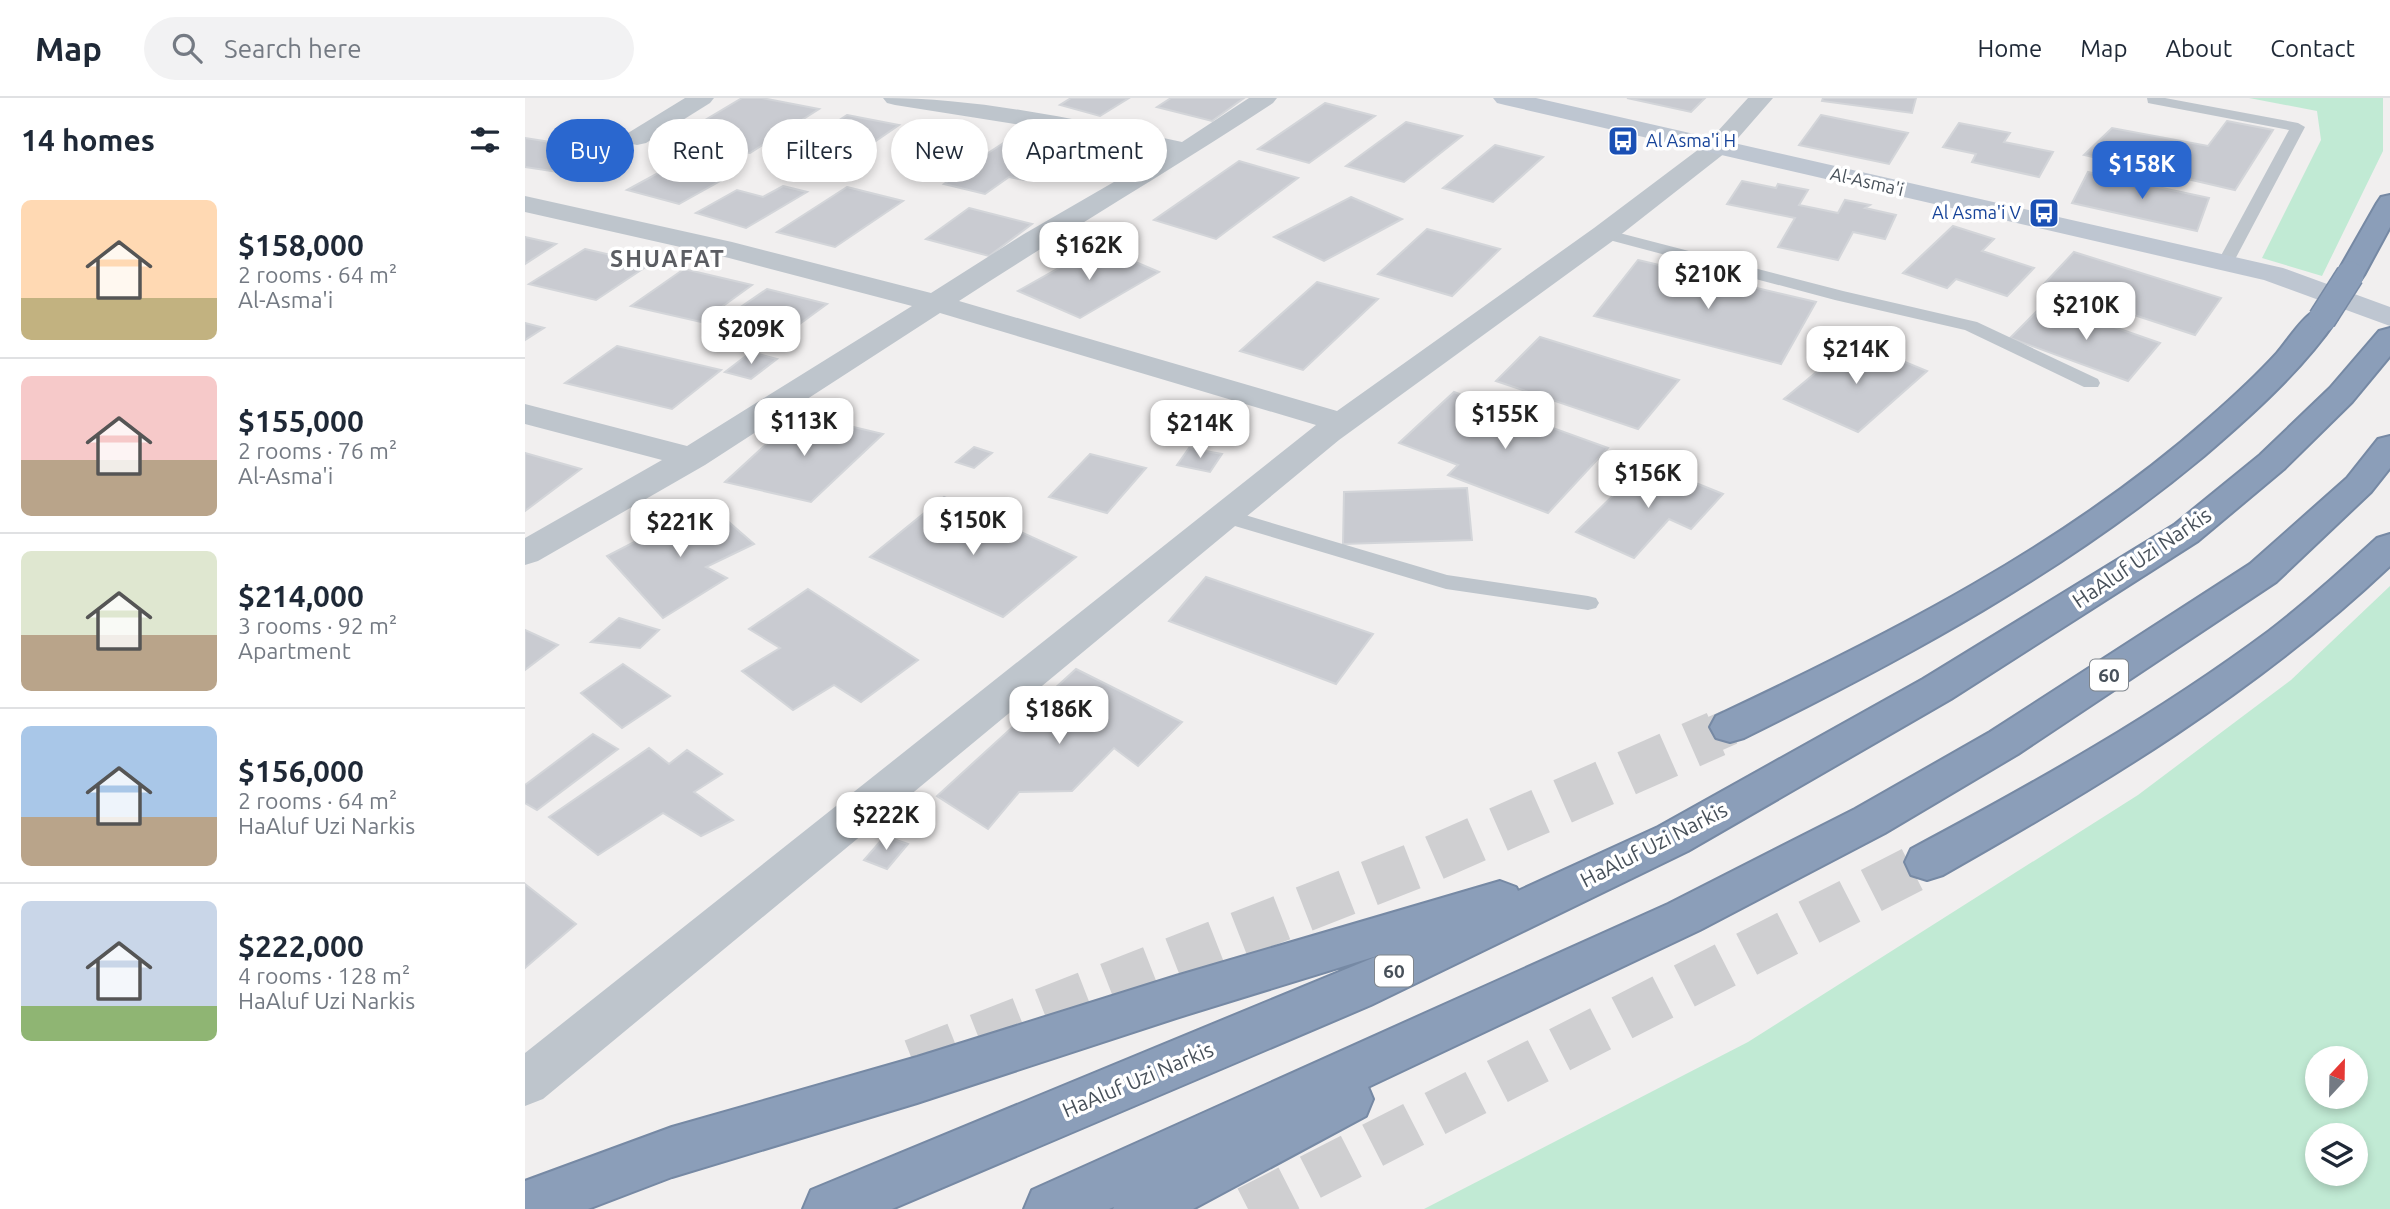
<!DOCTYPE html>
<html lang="en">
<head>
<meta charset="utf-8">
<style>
  :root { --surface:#fff; --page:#f2f2f3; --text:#1f2937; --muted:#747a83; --line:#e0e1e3; --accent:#2a67cf }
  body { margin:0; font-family:Ubuntu,sans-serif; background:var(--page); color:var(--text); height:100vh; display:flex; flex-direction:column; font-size:26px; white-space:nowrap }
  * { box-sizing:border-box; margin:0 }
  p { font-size:23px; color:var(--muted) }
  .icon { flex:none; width:38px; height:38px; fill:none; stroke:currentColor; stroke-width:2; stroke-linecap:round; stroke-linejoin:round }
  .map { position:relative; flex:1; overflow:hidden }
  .sheet { display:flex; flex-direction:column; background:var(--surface); width:525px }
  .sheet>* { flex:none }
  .guide { position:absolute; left:21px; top:21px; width:665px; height:63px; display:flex; gap:14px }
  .needle { width:46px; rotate:22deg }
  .tools { position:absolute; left:1780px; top:948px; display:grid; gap:14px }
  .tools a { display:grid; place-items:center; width:63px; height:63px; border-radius:50%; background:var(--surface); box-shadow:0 4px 10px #0003; font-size:35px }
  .price { position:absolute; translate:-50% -60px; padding:0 16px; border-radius:14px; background:#fff; color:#222; font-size:23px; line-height:46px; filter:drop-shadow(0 2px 4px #0008) }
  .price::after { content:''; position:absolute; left:50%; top:42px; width:21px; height:16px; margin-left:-10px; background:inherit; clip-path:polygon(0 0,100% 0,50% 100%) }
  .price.selected { background:var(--accent); color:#fff }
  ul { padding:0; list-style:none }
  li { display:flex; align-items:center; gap:21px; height:175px; padding:0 21px }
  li+li { border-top:2px solid var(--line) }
  li span { display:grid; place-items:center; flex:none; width:196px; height:140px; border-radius:10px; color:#555 }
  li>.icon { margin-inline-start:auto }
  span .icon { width:84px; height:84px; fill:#fffc; stroke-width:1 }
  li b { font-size:30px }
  h2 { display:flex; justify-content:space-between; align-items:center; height:84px; padding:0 21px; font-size:30px }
  .chip { padding:0 24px; border-radius:32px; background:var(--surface); box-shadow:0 4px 10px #0003; font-size:24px; line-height:63px }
  .chip.selected { background:var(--accent); color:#fff }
  header { display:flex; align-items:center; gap:42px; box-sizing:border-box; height:98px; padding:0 35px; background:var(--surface); border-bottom:2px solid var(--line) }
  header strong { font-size:33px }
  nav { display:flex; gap:38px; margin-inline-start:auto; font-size:24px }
  .search { width:490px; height:63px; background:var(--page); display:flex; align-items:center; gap:18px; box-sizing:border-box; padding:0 24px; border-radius:38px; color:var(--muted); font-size:26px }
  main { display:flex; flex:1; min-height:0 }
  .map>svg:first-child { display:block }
  .green { fill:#c1ead4; fill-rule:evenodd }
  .building { fill:#c9cbd1; stroke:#d3d5d9; stroke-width:2 }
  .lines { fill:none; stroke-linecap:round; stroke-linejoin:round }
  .highway-tunnel-far1 { stroke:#cfcfd1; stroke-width:36; stroke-dasharray:36 18; stroke-linecap:butt }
  .highway-tunnel { stroke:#cfcfd1; stroke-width:46; stroke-dasharray:46 24; stroke-linecap:butt }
  .highway-casing { stroke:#7689a4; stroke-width:4 }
  .lane { fill:#bec5cc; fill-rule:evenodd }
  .street { fill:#bec5cc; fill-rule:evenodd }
  .secondary { fill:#bec6d1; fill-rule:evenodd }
  .highway { fill:#8b9eb9; fill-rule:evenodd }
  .highway-bridge-casing { stroke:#7689a4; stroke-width:30; stroke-linecap:butt }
  .highway-bridge { stroke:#8b9eb9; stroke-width:27 }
  .labels { text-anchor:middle; stroke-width:7; stroke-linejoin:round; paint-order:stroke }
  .far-transit-label { font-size:18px; fill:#164399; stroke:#fff; text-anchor:start }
  .far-street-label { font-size:18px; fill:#48515a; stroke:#fff }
  .shield { fill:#fff; stroke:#7f858c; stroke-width:2 }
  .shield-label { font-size:19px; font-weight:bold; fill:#48515a }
  .street-label { font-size:21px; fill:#48515a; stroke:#fff }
  .far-district-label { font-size:23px; font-weight:bold; letter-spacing:2px; fill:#5c5e63; stroke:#fff }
</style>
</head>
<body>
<header>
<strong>Map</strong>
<div class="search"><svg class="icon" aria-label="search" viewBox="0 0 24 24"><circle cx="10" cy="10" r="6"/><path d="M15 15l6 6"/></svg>Search here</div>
<nav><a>Home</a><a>Map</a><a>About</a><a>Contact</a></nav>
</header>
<main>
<section class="sheet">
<h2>14 homes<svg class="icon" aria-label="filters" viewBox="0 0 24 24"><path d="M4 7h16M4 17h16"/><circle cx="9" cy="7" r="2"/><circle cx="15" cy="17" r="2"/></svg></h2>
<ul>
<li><span style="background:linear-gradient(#ffd9b3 70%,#c2b280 0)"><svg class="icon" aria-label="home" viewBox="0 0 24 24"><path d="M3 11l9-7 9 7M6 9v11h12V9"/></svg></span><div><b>$158,000</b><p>2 rooms · 64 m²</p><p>Al-Asma'i</p></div></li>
<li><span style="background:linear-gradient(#f6c9c9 60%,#b9a48a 0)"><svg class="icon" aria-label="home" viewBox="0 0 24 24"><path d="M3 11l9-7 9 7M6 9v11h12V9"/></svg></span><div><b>$155,000</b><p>2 rooms · 76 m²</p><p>Al-Asma'i</p></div></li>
<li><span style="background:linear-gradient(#dfe7d0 60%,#b9a48a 0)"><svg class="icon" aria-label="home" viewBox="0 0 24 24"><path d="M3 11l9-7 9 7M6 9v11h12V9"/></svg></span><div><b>$214,000</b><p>3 rooms · 92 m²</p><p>Apartment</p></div></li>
<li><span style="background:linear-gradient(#a9c7e8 65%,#b9a48a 0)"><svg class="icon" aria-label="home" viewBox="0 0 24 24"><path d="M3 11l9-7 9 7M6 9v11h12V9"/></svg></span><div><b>$156,000</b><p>2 rooms · 64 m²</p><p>HaAluf Uzi Narkis</p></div></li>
<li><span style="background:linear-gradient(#c9d6e8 75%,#8fb573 0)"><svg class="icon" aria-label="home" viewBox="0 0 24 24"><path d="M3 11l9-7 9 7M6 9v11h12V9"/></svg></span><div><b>$222,000</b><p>4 rooms · 128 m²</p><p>HaAluf Uzi Narkis</p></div></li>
</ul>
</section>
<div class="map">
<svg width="1865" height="1111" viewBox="0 0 1865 1111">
  <rect width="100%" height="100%" fill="#f1efef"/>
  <g class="green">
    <polygon points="1724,0 1858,0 1858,53 1797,178 1737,160 1796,42 1792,13"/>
    <path d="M1865,488V1111H899L1223,944L1613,697L1766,582ZM1792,961H1830V999H1792ZM1792,1038H1830V1076H1792Z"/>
  </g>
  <g class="building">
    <polygon points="217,0 237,0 294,11 225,55 150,40"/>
    <polygon points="546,0 604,0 575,18 535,7"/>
    <polygon points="646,0 719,0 687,23 632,9"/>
    <polygon points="1102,0 1180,0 1166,14"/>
    <polygon points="1298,0 1391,0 1387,15 1297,3"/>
    <polygon points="800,5 850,18 784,65 733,51"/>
    <polygon points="322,17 374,27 313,69 259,58"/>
    <polygon points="1296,17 1383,35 1364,66 1274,47"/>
    <polygon points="1702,23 1748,32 1710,92 1559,57 1587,30 1683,48"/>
    <polygon points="881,24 937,38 879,84 821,68"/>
    <polygon points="1434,25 1485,35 1479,44 1528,54 1514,79 1447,64 1451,56 1418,49"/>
    <polygon points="0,40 70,51 33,74 0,69"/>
    <polygon points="483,42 520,51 501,64 519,68 499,82 484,79 460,96 419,86 445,68 430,65 446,54 460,57"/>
    <polygon points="970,47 1018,59 968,104 918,90"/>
    <polygon points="714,63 773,80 691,141 629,122"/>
    <polygon points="144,69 195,83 154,106 102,92"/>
    <polygon points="1563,74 1684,100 1672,133 1547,105"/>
    <polygon points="1217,83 1251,90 1253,86 1283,92 1274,107 1313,115 1320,102 1345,107 1340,110 1371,117 1360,141 1328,134 1313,162 1253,149 1270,120 1202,106"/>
    <polygon points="258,88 282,94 221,130 171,115 212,92 238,99"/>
    <polygon points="322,89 378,103 310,149 252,134"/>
    <polygon points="826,99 877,121 799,163 749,139"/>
    <polygon points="444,110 507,126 464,158 401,141"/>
    <polygon points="1428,128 1469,141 1457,153 1509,170 1482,198 1431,181 1422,190 1378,175"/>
    <polygon points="902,131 975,151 927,198 853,176"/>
    <polygon points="0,139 31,146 0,166"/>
    <polygon points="573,148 634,174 555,220 493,193"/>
    <polygon points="60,151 125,166 71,202 4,186"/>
    <polygon points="1549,154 1696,200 1670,237 1518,187"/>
    <polygon points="1113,162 1291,204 1256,266 1069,218"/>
    <polygon points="159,171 227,187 176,224 106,208"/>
    <polygon points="792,184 853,201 778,272 715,253"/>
    <polygon points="242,191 302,206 246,247 185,230"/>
    <polygon points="1520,205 1635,245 1603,283 1485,240"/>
    <polygon points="0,225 19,230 0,242"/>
    <polygon points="1015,239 1154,282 1113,331 971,283"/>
    <polygon points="1329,243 1402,273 1333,334 1259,301"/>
    <polygon points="92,248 196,272 147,311 40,285"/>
    <polygon points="226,254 252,261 226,281 200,274"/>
    <polygon points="929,294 1083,350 1023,415 923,377 933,367 874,345"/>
    <polygon points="274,316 358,336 286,404 200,384"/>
    <polygon points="449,349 467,355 449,370 431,364"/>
    <polygon points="664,350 697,356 685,374 652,367"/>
    <polygon points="0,355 56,371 0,413"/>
    <polygon points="565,356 621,370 582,415 524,399"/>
    <polygon points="1121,365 1198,396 1166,431 1144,421 1109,460 1051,434"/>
    <polygon points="942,390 947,442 818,446 819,394"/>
    <polygon points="419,399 551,459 478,519 345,459"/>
    <polygon points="183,406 229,446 181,469 202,480 138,520 82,458"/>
    <polygon points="681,479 848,536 811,586 644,523"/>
    <polygon points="283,491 393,562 336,604 309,587 268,612 217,573 255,550 224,531"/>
    <polygon points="94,520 134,532 115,550 66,544"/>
    <polygon points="0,532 33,547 0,572"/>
    <polygon points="98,566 145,598 97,630 56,595"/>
    <polygon points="551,571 657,624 613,668 589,650 547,693 494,694 463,731 412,698"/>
    <polygon points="68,636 93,651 12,712 0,705 0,687"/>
    <polygon points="124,650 144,666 162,652 197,676 169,694 208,722 176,738 138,715 73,757 24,719"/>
    <polygon points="360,738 383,746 362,771 339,762"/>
    <polygon points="0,786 51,826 0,870"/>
  </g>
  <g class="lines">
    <polyline class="highway-tunnel-far1" points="1187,637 1205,629"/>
    <g class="highway-tunnel">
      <polyline points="388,964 902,763 1191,636"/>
      <polyline points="723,1111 1402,764"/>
    </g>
    <g class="highway-casing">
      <g id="highway">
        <polygon points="1865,97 1865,129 1839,177 1835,183 1825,186 1815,183 1811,177 1852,105 1856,99"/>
        <path d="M1797,212L1807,215L1812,221C1776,273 1727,317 1679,358C1540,474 1381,560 1219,640L1205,644L1191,640L1185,629L1191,618C1364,537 1539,448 1683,321C1707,300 1731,278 1752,255C1761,245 1776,221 1787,215C1790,213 1794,213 1797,212Z"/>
        <polygon points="1865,230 1865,258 1827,304 1759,371 1673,443 1426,601 1163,753 846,907 367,1111 278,1111 286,1092 855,857 651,920 392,1005 147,1079 63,1111 0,1111 0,1083 147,1029 392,959 651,878 975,783 991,789 993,793 1133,729 1398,581 1649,427 1735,357 1805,290 1854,233"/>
        <polygon points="1865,338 1865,370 1846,394 1751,484 1493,656 1360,735 1175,832 843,989 848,1001 841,1018 668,1111 588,1111 589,1109 584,1111 499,1111 507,1092 1143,806 1330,711 1465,634 1725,466 1822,380 1853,341"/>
        <path d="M1865,436V468C1732,594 1577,687 1418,777L1402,782L1386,777L1380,764L1386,751C1510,685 1631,617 1744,533C1782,504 1817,472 1852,440Z"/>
      </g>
    </g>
    <g class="lane">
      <polygon points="1622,0 1640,0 1773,25 1780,29 1706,169 1694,169 1692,165 1764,32 1628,6 1623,5"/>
      <polygon points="1079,131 1318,193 1452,224 1573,281 1575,285 1573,289 1559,289 1440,232 1310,202 1073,139 1071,136 1073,133"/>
      <polygon points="700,411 922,477 1063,498 1071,500 1074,505 1071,510 1063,512 921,491 693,423 690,418 693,413"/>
    </g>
    <g class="street">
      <polygon points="160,0 189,0 185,5 121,45 112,47 103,45 100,40 103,35"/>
      <path d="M358,0C459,0 558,23 657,44L724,0H752L748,5C645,73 538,135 434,203L812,313L1069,130L1182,45L1223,0H1248L1200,55L1089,142L814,342L18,1001L0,1008V955L791,327L415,215L180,367L13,463L0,467V440L137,362L0,326V306L162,348L387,208L204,160L0,114V98L207,144L406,195L499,136L639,55L554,36L370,7L362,5Z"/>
    </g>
    <polygon class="secondary" points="968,0 1011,0 1758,170 1865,209 1865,228 1739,182 980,7 972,5"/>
    <use href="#highway" class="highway"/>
    <g class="highway-bridge-casing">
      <polyline id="highway-bridge" points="1797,221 1825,177"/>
    </g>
    <use href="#highway-bridge" class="highway-bridge"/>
  </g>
  <defs>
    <g id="bus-square" transform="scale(1.575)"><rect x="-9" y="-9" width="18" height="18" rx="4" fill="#1a4fb4" stroke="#fff"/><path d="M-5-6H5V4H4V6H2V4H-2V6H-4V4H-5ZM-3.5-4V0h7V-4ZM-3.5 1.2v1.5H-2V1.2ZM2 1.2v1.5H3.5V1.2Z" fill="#fff"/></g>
  </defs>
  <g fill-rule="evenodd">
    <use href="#bus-square" x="1098" y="43"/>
    <use href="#bus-square" x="1519" y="115"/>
  </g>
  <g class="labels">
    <g class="far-transit-label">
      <text x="1121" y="49">Al Asma'i H</text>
      <text x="1496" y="121" text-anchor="end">Al Asma'i V</text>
    </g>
    <g class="far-street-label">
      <text transform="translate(1342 84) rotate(13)" y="6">Al-Asma'i</text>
    </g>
    <g class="shield">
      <rect x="1565" y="561.5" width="38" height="31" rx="5"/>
      <rect x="850" y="857.5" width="38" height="31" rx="5"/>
    </g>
    <g class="shield-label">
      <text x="1584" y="584">60</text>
      <text x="869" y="880">60</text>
    </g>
    <g class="street-label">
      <text transform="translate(1617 460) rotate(-34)" y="7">HaAluf Uzi Narkis</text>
      <text transform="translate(1129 747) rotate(-27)" y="7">HaAluf Uzi Narkis</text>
      <text transform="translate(613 982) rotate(-23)" y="7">HaAluf Uzi Narkis</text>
    </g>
    <g class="far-district-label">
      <text x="143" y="169">SHUAFAT</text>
    </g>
  </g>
</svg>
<div class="tools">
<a><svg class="needle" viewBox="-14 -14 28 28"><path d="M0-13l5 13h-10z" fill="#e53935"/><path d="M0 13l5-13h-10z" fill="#747a83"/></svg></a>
<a><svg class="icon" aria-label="layers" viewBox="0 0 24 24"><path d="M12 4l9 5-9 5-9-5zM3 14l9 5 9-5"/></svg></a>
</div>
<b class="price selected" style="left:1617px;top:103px">$158K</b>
<b class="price" style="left:564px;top:184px">$162K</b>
<b class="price" style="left:1183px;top:213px">$210K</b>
<b class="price" style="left:1561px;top:244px">$210K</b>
<b class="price" style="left:226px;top:268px">$209K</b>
<b class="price" style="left:1331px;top:288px">$214K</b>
<b class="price" style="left:980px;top:353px">$155K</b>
<b class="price" style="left:279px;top:360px">$113K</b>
<b class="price" style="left:675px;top:362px">$214K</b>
<b class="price" style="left:1123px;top:412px">$156K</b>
<b class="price" style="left:448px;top:459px">$150K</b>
<b class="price" style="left:155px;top:461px">$221K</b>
<b class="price" style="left:534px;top:648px">$186K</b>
<b class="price" style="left:361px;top:754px">$222K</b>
<div class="guide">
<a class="chip selected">Buy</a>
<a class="chip">Rent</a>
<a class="chip">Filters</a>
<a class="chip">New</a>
<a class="chip">Apartment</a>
</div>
</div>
</main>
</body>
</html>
